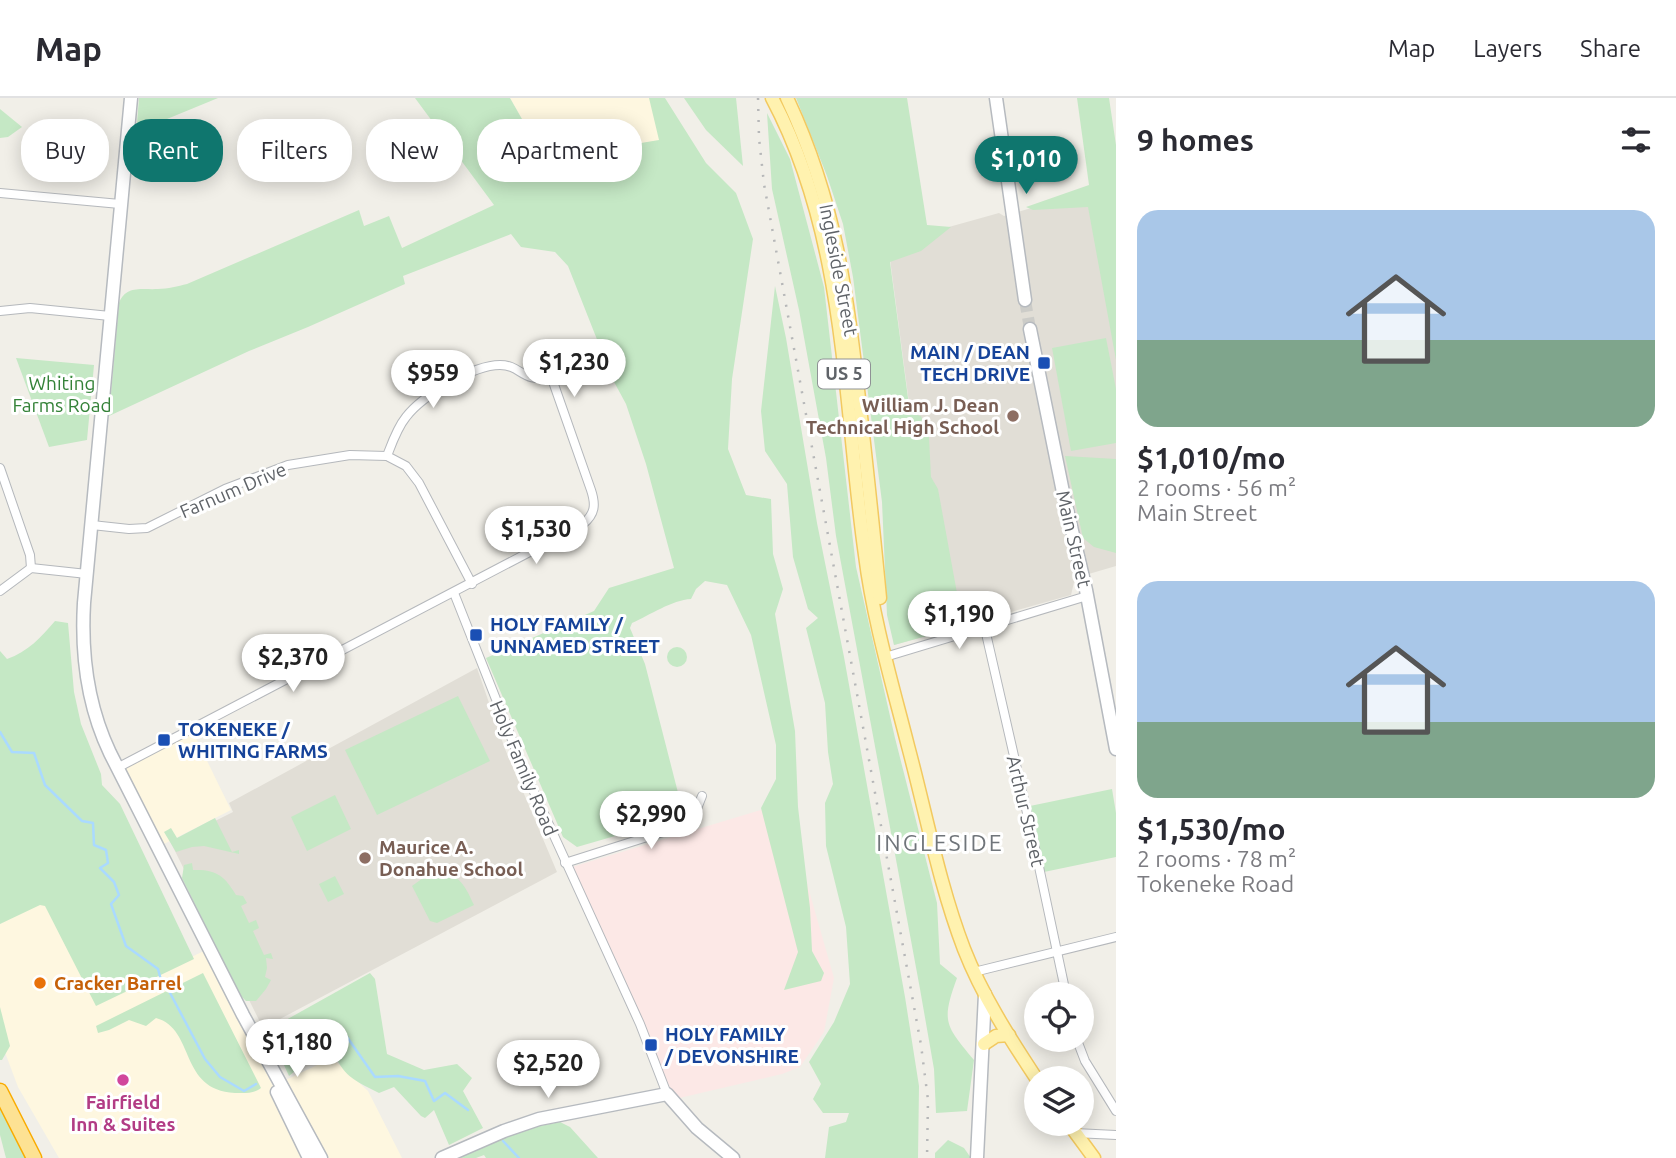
<!DOCTYPE html>
<html lang="en">
<head>
<meta charset="utf-8">
<style>
  :root { --surface:#fff; --page:#f7f7f7; --text:#2b2b33; --muted:#7c7c81; --line:#e1e1e2; --accent:#0f766e }
  body { margin:0; font-family:Ubuntu,sans-serif; background:var(--page); color:var(--text); height:100vh; display:flex; flex-direction:column; font-size:26px; white-space:nowrap }
  * { box-sizing:border-box; margin:0 }
  p { font-size:23px; color:var(--muted) }
  .icon { flex:none; width:38px; height:38px; fill:none; stroke:currentColor; stroke-width:2; stroke-linecap:round; stroke-linejoin:round }
  .map { position:relative; flex:1; overflow:hidden }
  .sheet { display:flex; flex-direction:column; background:var(--surface); width:560px }
  .sheet>* { flex:none }
  .top-card { position:absolute; left:21px; top:21px; width:665px; height:63px; display:flex; gap:14px }
  .controls { position:absolute; left:1024px; top:884px; display:grid; gap:14px }
  .controls a { display:grid; place-items:center; width:70px; height:70px; border-radius:50%; background:var(--surface); box-shadow:0 4px 18px #0003; font-size:35px }
  .price { position:absolute; translate:-50% -60px; padding:0 16px; border-radius:24px; background:#fff; color:#222; font-size:23px; line-height:46px; filter:drop-shadow(0 2px 4px #0008) }
  .price::after { content:''; position:absolute; left:50%; top:42px; width:21px; height:16px; margin-left:-10px; background:inherit; clip-path:polygon(0 0,100% 0,50% 100%) }
  .price.current { background:var(--accent); color:#fff }
  ul { padding:0; list-style:none }
  li { display:grid; align-content:center; gap:14px; height:371px; padding:0 21px }
  li span { display:grid; place-items:center; height:217px; border-radius:21px; color:#555 }
  li>.icon { margin-inline-start:auto }
  span .icon { width:126px; height:126px; fill:#fffc; stroke-width:1 }
  li b { font-size:30px }
  h2 { display:flex; justify-content:space-between; align-items:center; height:84px; padding:0 21px; font-size:30px }
  .pill { padding:0 24px; border-radius:28px; background:var(--surface); box-shadow:0 4px 18px #0003; font-size:24px; line-height:63px }
  .pill.current { background:var(--accent); color:#fff }
  header { display:flex; align-items:center; gap:42px; box-sizing:border-box; height:98px; padding:0 35px; background:var(--surface); border-bottom:2px solid var(--line) }
  header strong { font-size:33px }
  nav { display:flex; gap:38px; margin-inline-start:auto; font-size:24px }
  main { display:flex; flex:1; min-height:0 }
  .map>svg:first-child { display:block }
  .commercial { fill:#fef7e0 }
  .education { fill:#e1ded6 }
  .medical { fill:#fce8e6 }
  .green { fill:#c5e8c5 }
  .lines { fill:none; stroke-linecap:round; stroke-linejoin:round }
  .stream { stroke:#aadaff; stroke-width:2.5 }
  .secondary-tunnel { stroke:#ccccc8; stroke-width:12; stroke-dasharray:12 6; stroke-linecap:butt }
  .street-casing { stroke:#b5b8bc; stroke-width:10 }
  .secondary-casing { stroke:#b6babf; stroke-width:15 }
  .primary-casing { stroke:#f2c960; stroke-width:15 }
  .highway-casing { stroke:#f9ab00; stroke-width:17 }
  .street { stroke:#fff; stroke-width:8 }
  .secondary { stroke:#fff; stroke-width:12 }
  .primary { stroke:#fff2af; stroke-width:12 }
  .highway { stroke:#fde293; stroke-width:14 }
  .rail { stroke:#b6b7b8; stroke-width:2.5; stroke-dasharray:2 9; stroke-linecap:butt }
  .transit-dot { fill:#1a4fb4; stroke:#fff; stroke-width:2.5 }
  .education-dot { fill:#8d6e63; stroke:#fff; stroke-width:2.5 }
  .food-dot { fill:#e8710a; stroke:#fff; stroke-width:2.5 }
  .hotel-dot { fill:#d1479c; stroke:#fff; stroke-width:2.5 }
  .labels { text-anchor:middle; stroke-width:6; stroke-linejoin:round; paint-order:stroke }
  .shield { fill:#fff; stroke:#8f9295; stroke-width:2 }
  .shield-label { font-size:18px; font-weight:bold; fill:#5f6368 }
  .street-label { font-size:19px; fill:#5f6368; stroke:#fff }
  .transit-label { font-size:19px; font-weight:bold; fill:#164399; stroke:#fff; text-anchor:start }
  .park-label { font-size:19px; fill:#348238; stroke:#fff }
  .education-label { font-size:19px; font-weight:bold; fill:#785e54; stroke:#fff; text-anchor:end }
  .food-label { font-size:19px; font-weight:bold; fill:#c56008; stroke:#fff; text-anchor:start }
  .hotel-label { font-size:19px; font-weight:bold; fill:#b23c85; stroke:#fff }
  .quarter-label { font-size:23px; letter-spacing:2px; fill:#70757a; stroke:#fff }
</style>
</head>
<body>
<header>
<strong>Map</strong>
<nav><a>Map</a><a>Layers</a><a>Share</a></nav>
</header>
<main>
<div class="map">
<svg width="1116" height="1060" viewBox="0 0 1116 1060">
  <rect width="100%" height="100%" fill="#f1efe8"/>
  <g class="commercial">
    <polygon points="510,0 660,0 665,44 546,63"/>
    <polygon points="193,634 231,712 162,747 122,672"/>
    <polygon points="43,803 98,904 206,852 273,988 332,960 368,993 402,1060 59,1060 18,989 0,941 0,826"/>
  </g>
  <g class="education">
    <polygon points="1116,85 1116,468 1075,480 1071,497 894,547 889,505 911,320 888,146 999,115 1004,118"/>
    <polygon points="477,570 505,651 557,774 263,930 171,745 233,714 229,705"/>
  </g>
  <polygon class="medical" points="784,705 834,880 824,934 800,969 782,976 675,1001 572,769"/>
  <g class="green">
    <polygon points="139,0 218,0 150,28 137,25"/>
    <path d="M415,0H510L531,37L562,51L570,44L605,35L629,47L659,42L649,0H665L706,65L736,95L753,141L732,281L728,351L746,397L771,401L773,456L783,491L775,516L795,633L798,709L810,810L812,853L824,875L821,883L784,892L798,854L761,710L776,681V647L751,537L727,487L705,483L696,491L691,501C672,502 650,517 632,525L630,530L645,566L684,718L577,749L563,739L486,560L594,513L609,490L674,470L646,366L626,306L613,282L568,168L555,154L521,149L511,136L403,178L405,186L308,229L249,253L109,318L119,205C126,187 142,192 158,191C168,191 178,188 187,186L359,112L364,128L389,118L402,150L494,107Z"/>
    <polygon points="684,0 736,0 743,68 706,32"/>
    <path d="M796,0H907L927,127L951,129L921,153L890,164L910,315L921,318L929,339L931,379L938,391L957,495C973,514 985,511 1007,504L1006,516L894,547L887,517L882,404L853,179L843,126L827,78Z"/>
    <polygon points="1077,0 1109,0 1116,47 1116,262 1088,109 1033,112 1026,109 1089,87"/>
    <polygon points="0,11 22,29 8,39 0,40"/>
    <path d="M767,15L790,61L824,189L856,469L895,640L937,805L940,866L957,880C941,924 945,927 974,962L967,1013L936,1015L934,971L920,891L836,438L826,360L799,212L772,91Z"/>
    <polygon points="775,188 786,240 817,425 844,559 905,899 919,988 918,1060 825,1060 829,1029 846,1024 849,1015 823,1015 813,1001 821,986 809,964 834,924 850,886 846,829 826,748 825,705 833,686 828,654 825,605 806,530 818,520 808,511 793,459 787,386 765,353 761,313"/>
    <polygon points="1106,240 1116,291 1116,345 1071,353 1052,250"/>
    <polygon points="16,260 94,267 87,342 49,349"/>
    <polygon points="1065,358 1116,361 1116,455 1094,449 1083,440"/>
    <path d="M55,523L68,525L74,594L81,626L101,676L102,687L120,706L194,861L96,908L45,808L40,807L0,826V553L7,561C28,554 41,539 55,523Z"/>
    <circle cx="677" cy="559" r="10"/>
    <polygon points="458,598 490,663 377,717 345,652"/>
    <polygon points="1112,691 1116,715 1116,759 1044,774 1030,708"/>
    <polygon points="335,697 351,731 307,753 291,719"/>
    <polygon points="215,720 232,754 239,752 239,756 204,748 192,749 176,754 164,734 171,730 177,740"/>
    <path d="M192,765L193,772C216,771 225,778 236,797L243,798L247,805L241,808L249,825L256,822L259,830L253,833L264,857L271,855L273,861L266,860L267,870L265,879L271,882L266,891L256,903H246L240,897L182,780L184,767Z"/>
    <path d="M443,772C461,779 466,790 474,807L437,825L430,823L412,788L430,775Z"/>
    <polygon points="335,778 344,796 328,804 319,786"/>
    <path d="M203,875L261,990C253,996 245,995 235,995C178,992 196,931 156,920L146,928L129,922L109,932L98,935L96,928Z"/>
    <path d="M370,875L375,881L387,956L424,972L457,966L472,980L463,993L483,1030L449,1047L434,1012L425,1020L421,1018L394,989L379,995C352,981 344,979 332,951L307,963L289,978L268,932Z"/>
    <polygon points="0,909 10,948 2,962 0,962"/>
    <polygon points="0,1005 28,1060 6,1060 0,1037"/>
    <polygon points="560,1024 570,1029 598,1060 486,1060 484,1057 476,1060 454,1060 525,1031"/>
    <polygon points="948,1042 964,1050 971,1060 935,1060 935,1055"/>
  </g>
  <g class="lines">
    <g class="stream">
      <polyline points="0,634 12,654 34,655 45,687 82,723 93,725 94,747 106,752 108,765 100,770 114,784 119,797 111,806 126,848 158,871 161,882"/>
      <polyline points="169,893 205,961 220,979 244,993 256,986"/>
      <polyline points="291,966 312,939 333,945 347,939 375,979 398,978 425,983 434,1003 445,995 468,1012"/>
      <polyline points="503,1043 519,1060"/>
    </g>
    <polyline class="secondary-tunnel" points="1025,202 1030,231"/>
    <g class="street-casing">
      <g id="street">
        <polyline points="0,95 120,106"/>
        <polyline points="0,213 30,210 110,218"/>
        <polyline points="0,370 30,457 31,470"/>
        <polyline points="92,427 129,431 147,430 225,391 288,367 350,357 387,358 406,368 419,385 472,486"/>
        <polyline points="0,493 31,470 87,476"/>
        <polyline points="454,495 524,672 640,926 667,996"/>
        <polyline points="985,531 1035,750 1066,896"/>
        <polyline points="885,559 1087,498"/>
        <path d="M117,670L583,426C595,416 596,407 591,392L551,278C522,286 522,267 500,267C473,267 422,298 406,319C397,330 392,345 387,358"/>
        <polyline points="565,765 685,727 694,718 702,698"/>
        <polyline points="974,874 1116,839"/>
        <polyline points="1077,942 1085,963 1116,1013"/>
        <polyline points="1075,1035 1116,1037"/>
      </g>
    </g>
    <g class="secondary-casing">
      <g id="secondary">
        <path d="M131,0L84,505C81,557 87,607 110,655L243,917L321,1060"/>
        <polyline points="996,0 1025,202"/>
        <polyline points="1030,231 1064,399 1086,492 1116,651"/>
        <polyline points="277,994 309,1060"/>
        <polyline points="442,1060 504,1033 539,1021 667,996 697,1030 733,1060"/>
        <polyline points="977,1060 985,896"/>
      </g>
    </g>
    <g class="primary-casing">
      <g id="primary">
        <path d="M772,0C847,141 843,303 865,457C873,521 892,585 908,648C926,715 939,786 964,851C982,897 1009,939 1036,980"/>
        <path d="M787,0C836,104 847,196 860,309C867,372 874,436 880,500"/>
        <polyline points="984,946 996,938 1009,937"/>
        <polyline points="1069,1026 1094,1060"/>
      </g>
    </g>
    <g class="highway-casing">
      <polyline id="highway" points="0,993 34,1060"/>
    </g>
    <use href="#street" class="street"/>
    <use href="#secondary" class="secondary"/>
    <use href="#primary" class="primary"/>
    <use href="#highway" class="highway"/>
    <polyline class="rail" points="758,0 759,40 764,86 921,947 928,1002 927,1060"/>
  </g>
  <g class="transit-dot">
    <rect x="1037" y="258" width="14" height="14" rx="3.5"/>
    <rect x="469" y="530" width="14" height="14" rx="3.5"/>
    <rect x="157" y="635" width="14" height="14" rx="3.5"/>
    <rect x="644" y="940" width="14" height="14" rx="3.5"/>
  </g>
  <g class="education-dot">
    <circle cx="1013" cy="318" r="7"/>
    <circle cx="365" cy="760" r="7"/>
  </g>
  <circle class="food-dot" cx="40" cy="885" r="7"/>
  <circle class="hotel-dot" cx="123" cy="982" r="7"/>
  <g class="labels">
    <rect class="shield" x="818" y="261.5" width="52" height="29" rx="5"/>
    <g class="shield-label">
      <text x="844" y="282">US 5</text>
    </g>
    <g class="street-label">
      <text transform="translate(839 172) rotate(79)" y="7">Ingleside Street</text>
      <text transform="translate(233 392) rotate(-23)" y="7">Farnum Drive</text>
      <text transform="translate(1074 441) rotate(77)" y="7">Main Street</text>
      <text transform="translate(524 670) rotate(67)" y="7">Holy Family Road</text>
      <text transform="translate(1026 713) rotate(77)" y="7">Arthur Street</text>
    </g>
    <g class="transit-label">
      <text x="1030" y="261" text-anchor="end">MAIN / DEAN<tspan x="1030" dy="22">TECH DRIVE</tspan></text>
      <text x="490" y="533">HOLY FAMILY /<tspan x="490" dy="22">UNNAMED STREET</tspan></text>
      <text x="178" y="638">TOKENEKE /<tspan x="178" dy="22">WHITING FARMS</tspan></text>
      <text x="665" y="943">HOLY FAMILY<tspan x="665" dy="22">/ DEVONSHIRE</tspan></text>
    </g>
    <g class="park-label">
      <text x="62" y="292">Whiting<tspan x="62" dy="22">Farms Road</tspan></text>
    </g>
    <g class="education-label">
      <text x="999" y="314">William J. Dean<tspan x="999" dy="22">Technical High School</tspan></text>
      <text x="379" y="756" text-anchor="start">Maurice A.<tspan x="379" dy="22">Donahue School</tspan></text>
    </g>
    <g class="food-label">
      <text x="54" y="892">Cracker Barrel</text>
    </g>
    <g class="hotel-label">
      <text x="123" y="1011">Fairfield<tspan x="123" dy="22">Inn &amp; Suites</tspan></text>
    </g>
    <g class="quarter-label">
      <text x="940" y="753">INGLESIDE</text>
    </g>
  </g>
</svg>
<div class="controls">
<a><svg class="icon" aria-label="locate" viewBox="0 0 24 24"><circle cx="12" cy="12" r="6"/><path d="M12 2v4M12 18v4M2 12h4M18 12h4"/></svg></a>
<a><svg class="icon" aria-label="layers" viewBox="0 0 24 24"><path d="M12 4l9 5-9 5-9-5zM3 14l9 5 9-5"/></svg></a>
</div>
<b class="price current" style="left:1026px;top:98px">$1,010</b>
<b class="price" style="left:574px;top:301px">$1,230</b>
<b class="price" style="left:433px;top:312px">$959</b>
<b class="price" style="left:536px;top:468px">$1,530</b>
<b class="price" style="left:959px;top:553px">$1,190</b>
<b class="price" style="left:293px;top:596px">$2,370</b>
<b class="price" style="left:651px;top:753px">$2,990</b>
<b class="price" style="left:297px;top:981px">$1,180</b>
<b class="price" style="left:548px;top:1002px">$2,520</b>
<div class="top-card">
<a class="pill">Buy</a>
<a class="pill current">Rent</a>
<a class="pill">Filters</a>
<a class="pill">New</a>
<a class="pill">Apartment</a>
</div>
</div>
<section class="sheet">
<h2>9 homes<svg class="icon" aria-label="filters" viewBox="0 0 24 24"><path d="M4 7h16M4 17h16"/><circle cx="9" cy="7" r="2"/><circle cx="15" cy="17" r="2"/></svg></h2>
<ul>
<li><span style="background:linear-gradient(#a9c7e8 60%,#7fa58c 0)"><svg class="icon" aria-label="home" viewBox="0 0 24 24"><path d="M3 11l9-7 9 7M6 9v11h12V9"/></svg></span><div><b>$1,010/mo</b><p>2 rooms · 56 m²</p><p>Main Street</p></div></li>
<li><span style="background:linear-gradient(#a9c7e8 65%,#7fa58c 0)"><svg class="icon" aria-label="home" viewBox="0 0 24 24"><path d="M3 11l9-7 9 7M6 9v11h12V9"/></svg></span><div><b>$1,530/mo</b><p>2 rooms · 78 m²</p><p>Tokeneke Road</p></div></li>
</ul>
</section>
</main>
</body>
</html>
